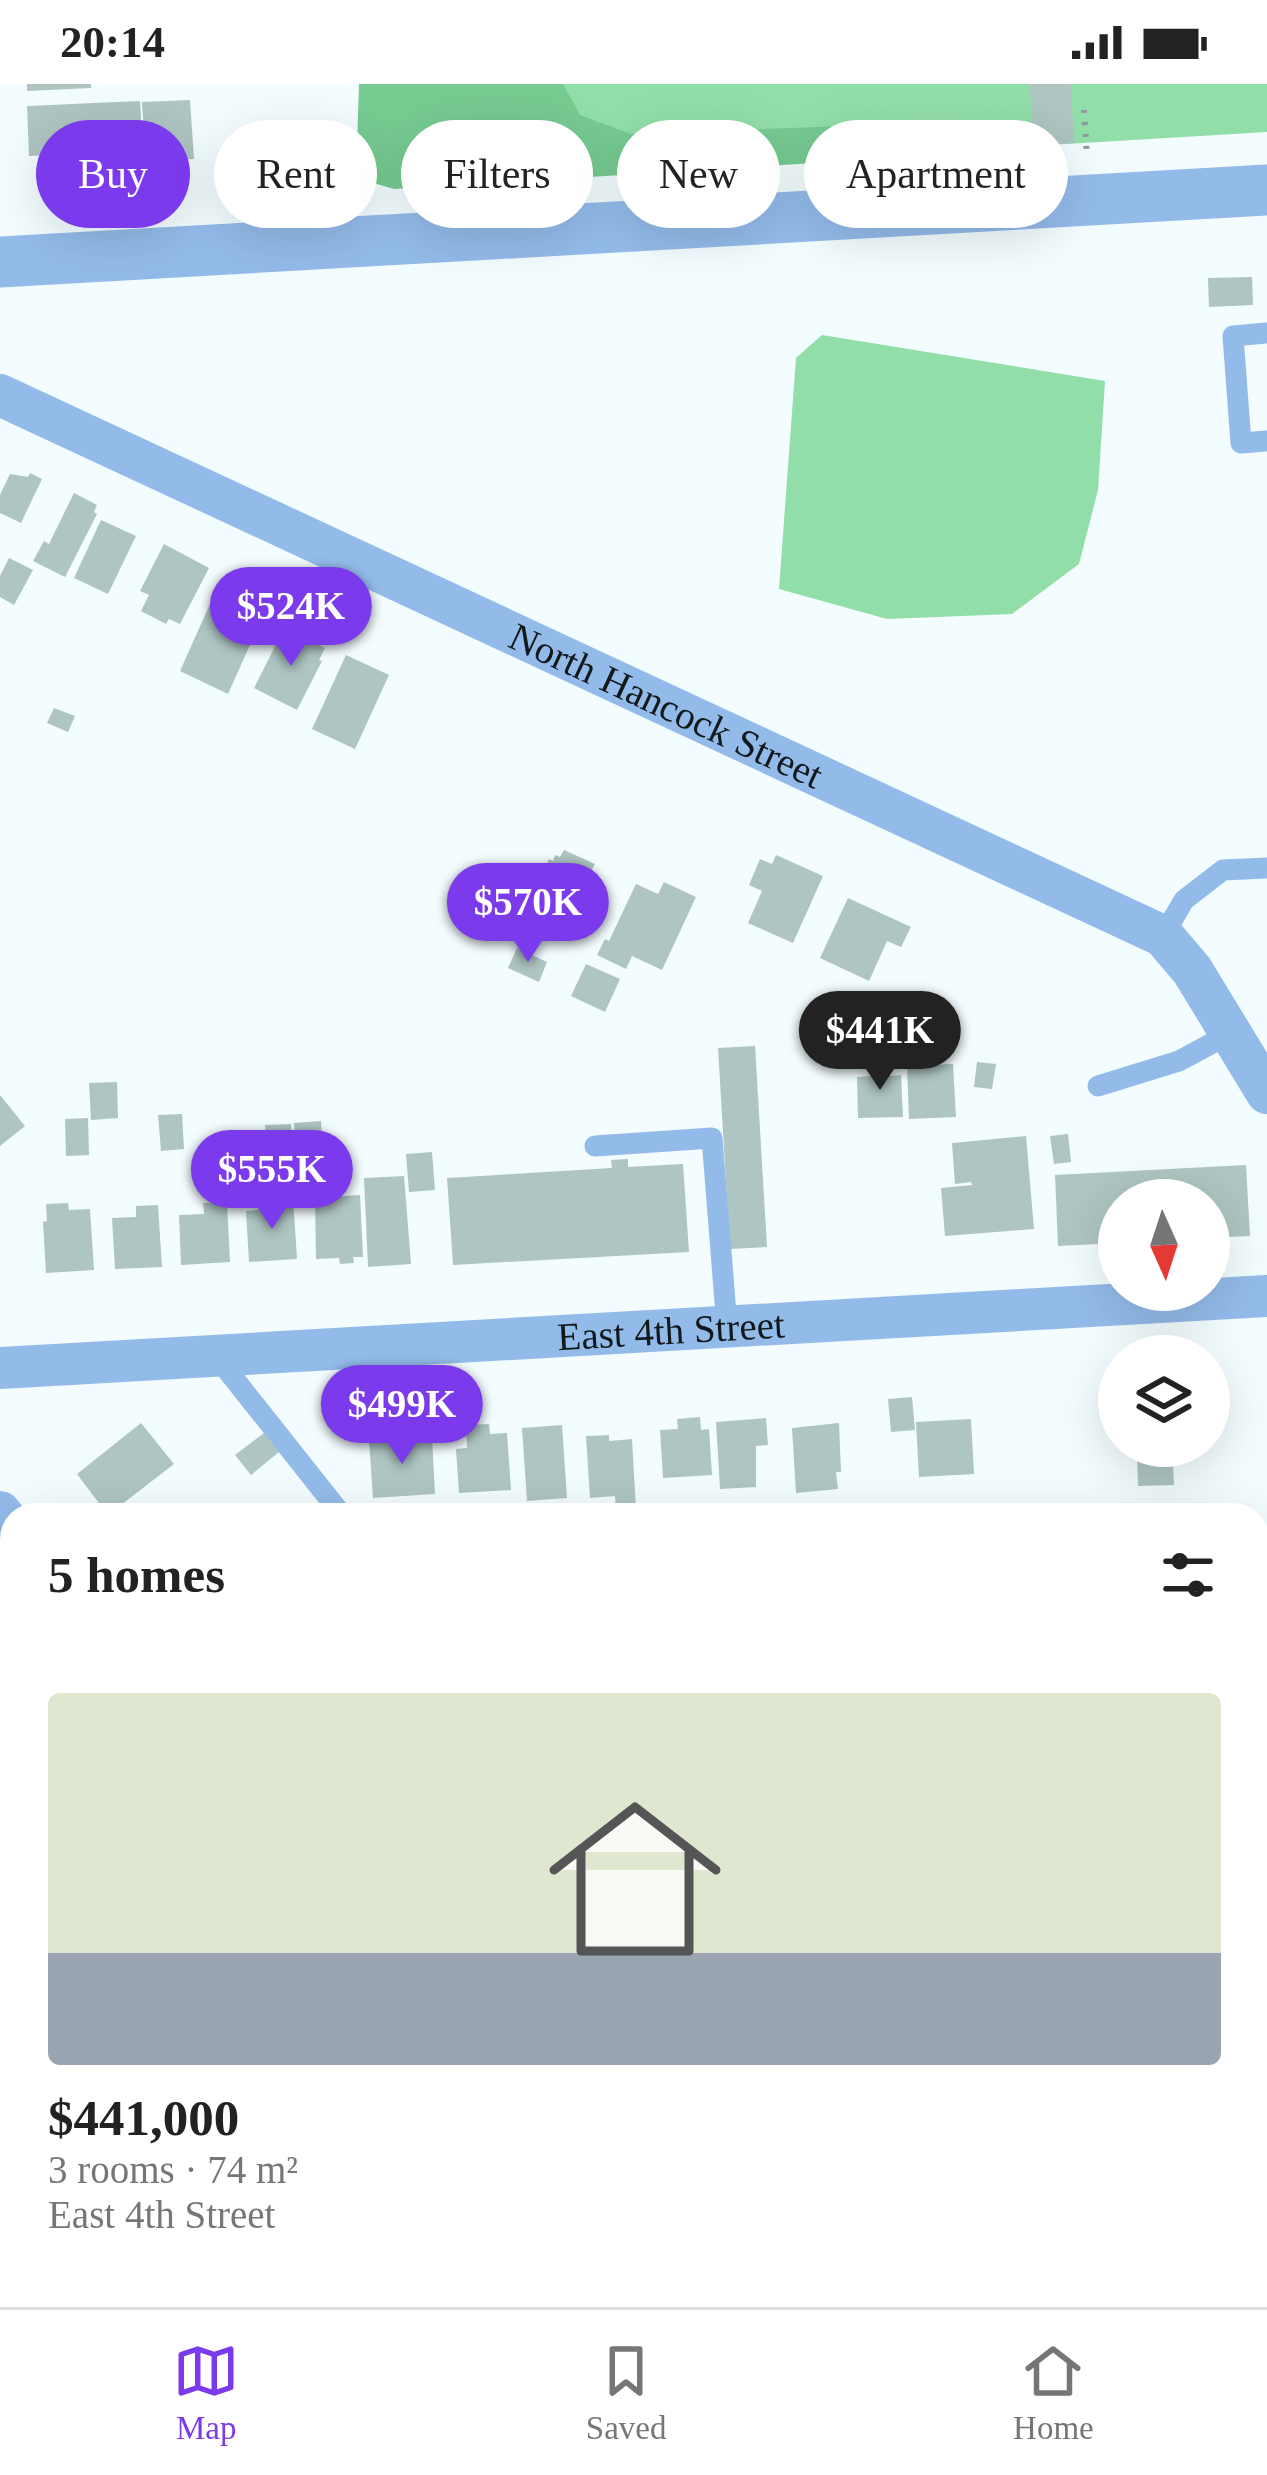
<!DOCTYPE html>
<html lang="en">
<head>
<meta charset="utf-8">
<style>
  :root { --surface:#fff; --page:#f6f6f6; --text:#222; --muted:#767676; --line:#e0e0e0; --accent:#7c3aed }
  body { margin:0; font-family:Georgia,serif; background:var(--page); color:var(--text); height:100vh; display:flex; flex-direction:column; font-size:45px; white-space:nowrap }
  * { box-sizing:border-box; margin:0 }
  p { font-size:39px; color:var(--muted) }
  .icon { flex:none; width:66px; height:66px; fill:none; stroke:currentColor; stroke-width:2; stroke-linecap:round; stroke-linejoin:round }
  .map { position:relative; flex:1; overflow:hidden }
  .drawer { position:absolute; left:0px; top:1419px; width:1269px; height:804px; display:flex; flex-direction:column; background:var(--surface); border-radius:36px 36px 0 0; box-shadow:0 12px 48px #0002 }
  .drawer>* { flex:none }
  .top-card { position:absolute; left:36px; top:36px; width:1197px; height:108px; display:flex; gap:24px }
  .needle { width:78px; rotate:177deg }
  .tools { position:absolute; left:1098px; top:1095px; display:grid; gap:24px }
  .tools a { display:grid; place-items:center; width:132px; height:132px; border-radius:50%; background:var(--surface); box-shadow:0 12px 48px #0002; font-size:60px }
  .price { position:absolute; translate:-50% -102px; padding:0 27px; border-radius:42px; background:var(--accent); color:#fff; font-size:39px; line-height:78px; filter:drop-shadow(0 3px 6px #0008) }
  .price::after { content:''; position:absolute; left:50%; top:72px; width:36px; height:27px; margin-left:-18px; background:inherit; clip-path:polygon(0 0,100% 0,50% 100%) }
  .price.active { background:#222; color:#fff }
  ul { padding:0; list-style:none }
  li { display:grid; align-content:center; gap:24px; height:636px; padding:0 48px }
  li span { display:grid; place-items:center; height:372px; border-radius:12px; color:#555 }
  li>.icon { margin-inline-start:auto }
  span .icon { width:216px; height:216px; fill:#fffc; stroke-width:1 }
  li b { font-size:51px }
  h2 { display:flex; justify-content:space-between; align-items:center; height:144px; padding:0 48px; font-size:51px }
  .chip { padding:0 42px; border-radius:54px; background:var(--surface); box-shadow:0 12px 48px #0002; font-size:42px; line-height:108px }
  .chip.active { background:var(--accent); color:#fff }
  .status { display:flex; justify-content:space-between; align-items:center; height:84px; padding:0 60px; background:var(--surface); direction:ltr }
  .status svg { height:33px; fill:currentColor }
  .tab-bar { display:flex; justify-content:space-around; align-items:center; height:168px; border-top:3px solid var(--line); background:var(--surface); font-size:33px; color:var(--muted) }
  .tab-bar a { display:grid; justify-items:center; gap:6px }
  .tab-bar .active { color:var(--accent) }
  .map>svg:first-child { display:block }
  .green { fill:#92dea9 }
  .forest { fill:#76cb91 }
  .building { fill:#aec5c2 }
  .lines { fill:none; stroke-linecap:round; stroke-linejoin:round }
  .path { stroke:#8f989b; stroke-width:6; stroke-dasharray:3 9; stroke-linecap:butt }
  .service { stroke:#93bbea; stroke-width:21 }
  .minor { stroke:#93bbea; stroke-width:42 }
  .tertiary { stroke:#93bbea; stroke-width:51 }
  .labels { text-anchor:middle; stroke-width:9; stroke-linejoin:round; paint-order:stroke }
  .street-label { font-size:39px; fill:#11191c; stroke:#fff }
</style>
</head>
<body>
<div class="status"><b>20:14</b><svg viewBox="0 0 49 12"><path d="M0 12V9h3v3zM5 12V6h3v6zM10 12V3h3v9zM15 12V0h3v12zM26 1h20v11H26zM47 4h2v5h-2z"/></svg></div>
<div class="map">
<svg width="1267" height="2223" viewBox="0 0 1267 2223">
  <rect width="100%" height="100%" fill="#f3fcff"/>
  <g class="green">
    <polygon points="480,0 1267,0 1267,48 485,95"/>
    <polygon points="822,251 1105,297 1098,406 1079,480 1012,530 887,535 779,505 796,274"/>
  </g>
  <polygon class="forest" points="359,0 563,0 580,31 631,50 872,41 890,59 864,76 394,105 356,94"/>
  <g class="building">
    <polygon points="27,0 91,0 91,4 27,7"/>
    <polygon points="1030,0 1071,0 1074,59 1033,61"/>
    <polygon points="190,16 194,75 146,77 142,18"/>
    <polygon points="140,17 143,68 100,70 100,78 53,80 53,71 29,72 27,22"/>
    <polygon points="1252,193 1253,221 1209,223 1208,194"/>
    <polygon points="30,389 42,395 21,439 0,429 0,411 10,390 28,393"/>
    <polygon points="74,409 97,421 94,428 97,430 65,493 33,477 44,457 49,460"/>
    <polygon points="101,436 136,452 108,510 74,494"/>
    <polygon points="164,460 209,484 180,540 169,535 166,540 141,527 149,511 140,507"/>
    <polygon points="9,474 33,486 14,521 0,513 0,492"/>
    <polygon points="215,509 263,532 228,610 180,587"/>
    <polygon points="285,543 325,564 319,576 322,577 297,626 254,604"/>
    <polygon points="346,571 389,591 355,665 312,645"/>
    <polygon points="54,624 75,632 68,648 47,639"/>
    <polygon points="564,766 595,780 591,787 594,788 563,857 531,842 542,815 536,812 542,797 540,795 549,775 553,777 555,771 560,773"/>
    <polygon points="776,771 823,792 793,859 748,839 762,807 749,801 760,775 772,780"/>
    <polygon points="664,798 696,813 662,886 632,872 626,885 597,871 605,855 609,857 636,800 658,810"/>
    <polygon points="848,814 911,843 901,863 887,857 869,897 820,874"/>
    <polygon points="517,864 547,878 539,898 508,884"/>
    <polygon points="586,880 620,895 605,928 571,912"/>
    <polygon points="755,962 767,1163 730,1165 718,964"/>
    <polygon points="889,974 890,992 901,991 903,1033 858,1034 857,993 872,992 871,975"/>
    <polygon points="977,978 996,980 992,1005 974,1003"/>
    <polygon points="953,980 956,1033 909,1035 907,982"/>
    <polygon points="117,998 118,1034 91,1036 89,999"/>
    <polygon points="0,1011 25,1042 0,1062"/>
    <polygon points="182,1030 184,1065 161,1067 158,1031"/>
    <polygon points="88,1034 89,1071 66,1072 65,1035"/>
    <polygon points="321,1037 323,1075 297,1077 294,1039"/>
    <polygon points="291,1040 293,1076 267,1077 265,1041"/>
    <polygon points="1068,1050 1071,1078 1054,1080 1050,1052"/>
    <polygon points="1026,1052 1034,1145 945,1152 941,1104 972,1101 971,1098 955,1100 952,1059"/>
    <polygon points="432,1068 435,1106 409,1108 406,1070"/>
    <polygon points="628,1075 628,1083 683,1080 689,1168 453,1181 447,1094 612,1084 611,1076"/>
    <polygon points="1246,1081 1250,1152 1209,1154 1209,1116 1119,1116 1119,1159 1058,1162 1055,1091"/>
    <polygon points="404,1092 411,1180 368,1183 364,1094"/>
    <polygon points="360,1111 363,1173 353,1173 354,1179 340,1180 339,1174 316,1175 315,1114"/>
    <polygon points="293,1113 297,1175 249,1178 246,1127 270,1125 269,1114"/>
    <polygon points="227,1118 230,1178 181,1181 179,1131 204,1130 203,1119"/>
    <polygon points="68,1119 69,1126 90,1125 94,1186 46,1189 43,1138 47,1137 46,1120"/>
    <polygon points="158,1121 162,1183 115,1185 112,1134 136,1133 136,1122"/>
    <polygon points="912,1313 915,1346 891,1348 888,1315"/>
    <polygon points="700,1333 701,1346 709,1345 712,1391 663,1394 660,1346 678,1345 677,1335"/>
    <polygon points="766,1334 768,1361 756,1362 756,1403 720,1405 716,1338"/>
    <polygon points="971,1335 974,1390 919,1393 916,1338"/>
    <polygon points="141,1339 174,1380 108,1431 77,1390"/>
    <polygon points="839,1339 841,1388 836,1388 838,1405 796,1409 792,1344"/>
    <polygon points="489,1340 490,1350 507,1349 511,1406 459,1409 456,1365 467,1364 466,1341"/>
    <polygon points="562,1341 567,1414 527,1417 522,1344"/>
    <polygon points="264,1349 279,1368 251,1391 235,1371"/>
    <polygon points="609,1351 609,1357 632,1355 636,1425 616,1426 615,1412 590,1414 586,1352"/>
    <polygon points="432,1352 435,1410 373,1414 369,1356"/>
    <polygon points="1131,1362 1172,1362 1174,1401 1138,1402 1137,1371 1132,1371"/>
    <polygon points="0,1569 12,1583 12,1615 0,1624"/>
    <polygon points="12,1646 12,1682 0,1667 0,1656"/>
    <polygon points="1257,1861 1260,1861 1266,1938 1257,1939"/>
    <polygon points="1267,2168 1267,2223 1252,2223 1251,2211 1257,2211 1257,2169"/>
    <polygon points="197,2211 210,2211 211,2223 152,2223 151,2213"/>
    <polygon points="490,2211 528,2211 538,2223 475,2223"/>
    <polygon points="764,2211 809,2211 794,2223 753,2223 765,2213"/>
    <polygon points="895,2211 896,2223 848,2223 848,2212"/>
    <polygon points="917,2211 965,2211 965,2223 918,2223"/>
    <rect x="989" y="2211" width="42" height="12"/>
    <polygon points="1049,2211 1092,2211 1093,2223 1050,2223"/>
    <polygon points="1114,2211 1142,2211 1143,2223 1103,2223 1102,2214 1114,2214"/>
    <polygon points="1177,2211 1234,2211 1235,2223 1178,2223"/>
  </g>
  <g class="lines">
    <g class="path">
      <polyline points="1084,26 1087,72"/>
      <polyline points="0,1497 12,1512"/>
    </g>
    <g class="service">
      <polyline points="1267,249 1233,252 1241,359 1267,357"/>
      <polyline points="1163,852 1184,816 1223,786 1267,784"/>
      <polyline points="1098,1002 1179,977 1231,949"/>
      <polyline points="595,1062 712,1054 727,1243"/>
      <polyline points="216,1272 342,1431"/>
      <polyline points="1257,1502 1267,1501"/>
      <polyline points="1257,2071 1267,2070"/>
      <polyline points="0,2140 12,2139"/>
      <polyline points="283,2211 292,2223"/>
    </g>
    <g class="minor">
      <path id="s1" d="M0,311L1163,852L1192,886L1267,1009"/>
      <path id="s2" d="M0,1284L1267,1212"/>
      <polyline points="0,1428 12,1443"/>
      <polyline points="1257,1793 1267,1792"/>
      <polyline points="0,1875 12,1875"/>
      <polyline points="631,2211 641,2223"/>
    </g>
    <polyline class="tertiary" points="0,178 1267,106"/>
  </g>
  <g class="labels">
    <g class="street-label">
      <text dy="14" stroke="none"><textPath href="#s1" startOffset="735">North Hancock Street</textPath></text>
      <text dy="14" stroke="none"><textPath href="#s2" startOffset="672">East 4th Street</textPath></text>
    </g>
  </g>
</svg>
<div class="tools">
<a><svg class="needle" viewBox="-14 -14 28 28"><path d="M0-13l5 13h-10z" fill="#e53935"/><path d="M0 13l5-13h-10z" fill="#767676"/></svg></a>
<a><svg class="icon" aria-label="layers" viewBox="0 0 24 24"><path d="M12 4l9 5-9 5-9-5zM3 14l9 5 9-5"/></svg></a>
</div>
<b class="price" style="left:291px;top:585px">$524K</b>
<b class="price" style="left:528px;top:881px">$570K</b>
<b class="price active" style="left:880px;top:1009px">$441K</b>
<b class="price" style="left:272px;top:1148px">$555K</b>
<b class="price" style="left:402px;top:1383px">$499K</b>
<div class="top-card">
<a class="chip active">Buy</a>
<a class="chip">Rent</a>
<a class="chip">Filters</a>
<a class="chip">New</a>
<a class="chip">Apartment</a>
</div>
<section class="drawer">
<h2>5 homes<svg class="icon" aria-label="filters" viewBox="0 0 24 24"><path d="M4 7h16M4 17h16"/><circle cx="9" cy="7" r="2"/><circle cx="15" cy="17" r="2"/></svg></h2>
<ul>
<li><span style="background:linear-gradient(#dfe7d0 70%,#9aa5b1 0)"><svg class="icon" aria-label="home" viewBox="0 0 24 24"><path d="M3 11l9-7 9 7M6 9v11h12V9"/></svg></span><div><b>$441,000</b><p>3 rooms · 74 m²</p><p>East 4th Street</p></div></li>
</ul>
</section>
</div>
<nav class="tab-bar">
<a class="active"><svg class="icon" aria-label="map" viewBox="0 0 24 24"><path d="M3 6l6-2 6 2 6-2v14l-6 2-6-2-6 2zM9 4v14M15 6v14"/></svg>Map</a>
<a><svg class="icon" aria-label="saved" viewBox="0 0 24 24"><path d="M7 4h10v16l-5-4-5 4z"/></svg>Saved</a>
<a><svg class="icon" aria-label="home" viewBox="0 0 24 24"><path d="M3 11l9-7 9 7M6 9v11h12V9"/></svg>Home</a>
</nav>
</body>
</html>
